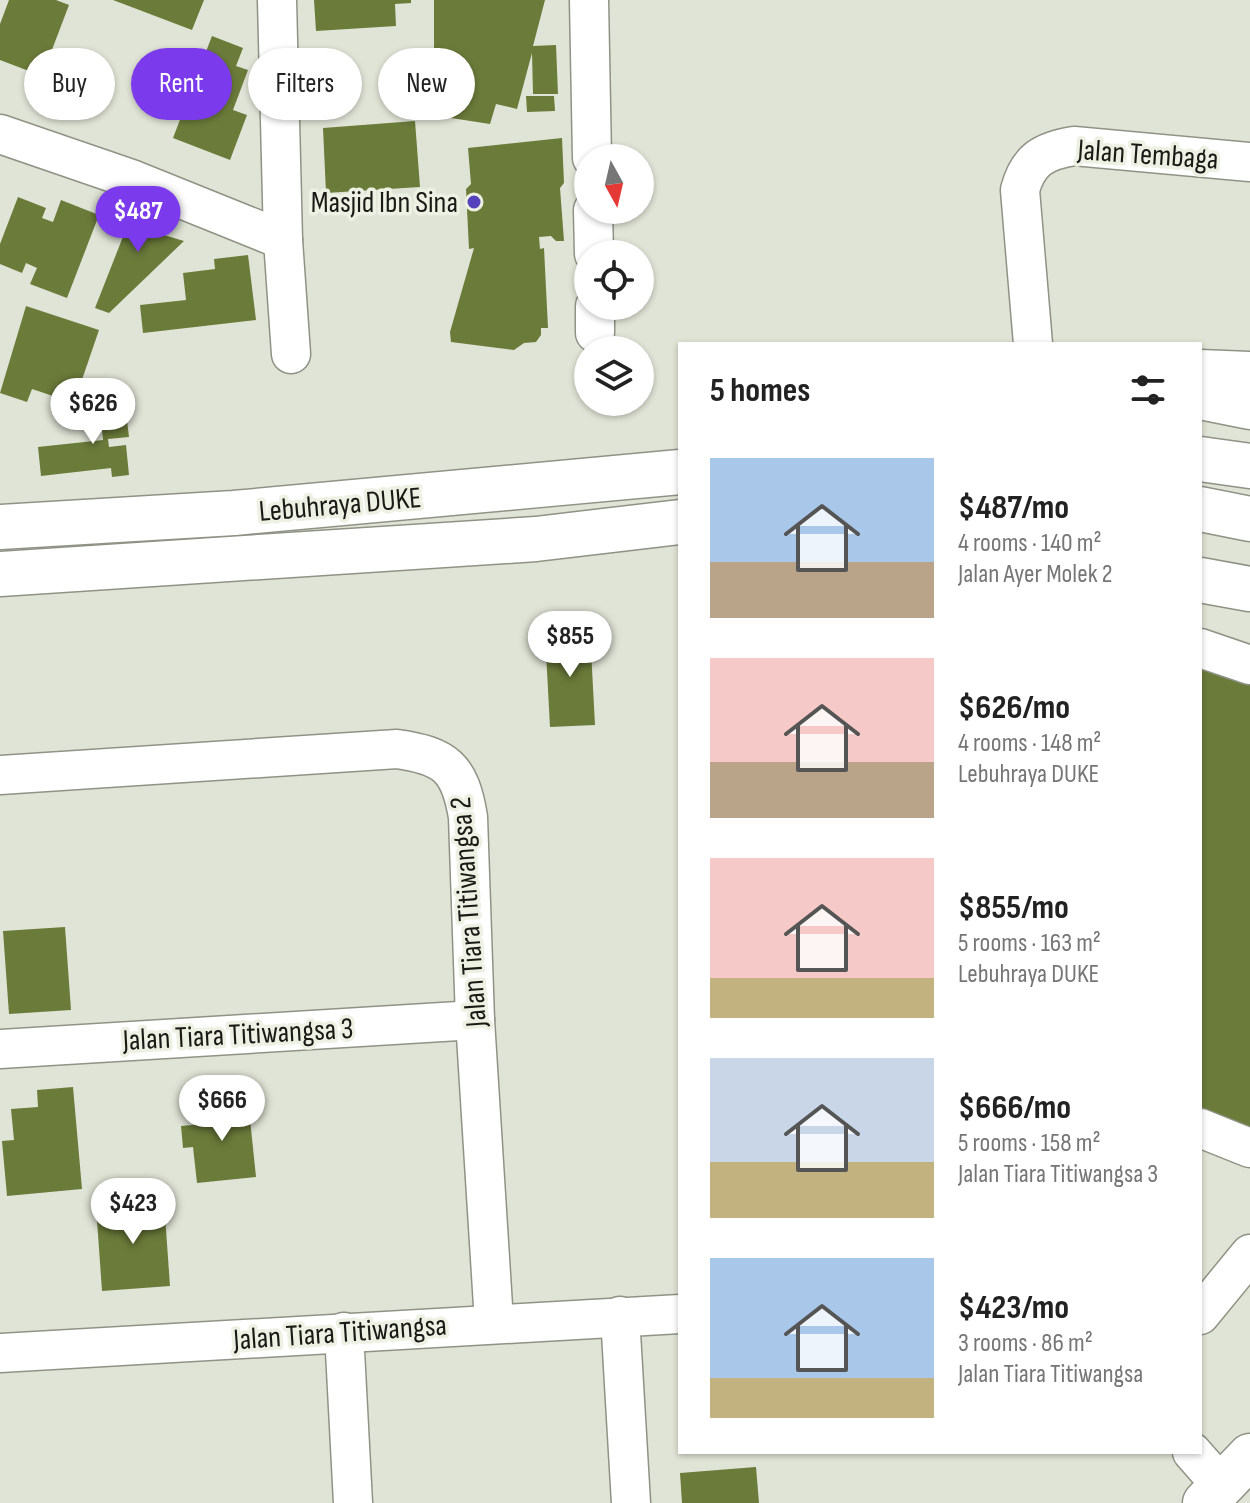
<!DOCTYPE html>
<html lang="en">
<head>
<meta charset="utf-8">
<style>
  :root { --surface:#fff; --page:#f2f2f2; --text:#222; --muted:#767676; --accent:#7c3aed }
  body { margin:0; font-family:"Sofia Sans Condensed",sans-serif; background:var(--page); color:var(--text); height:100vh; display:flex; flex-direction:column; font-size:30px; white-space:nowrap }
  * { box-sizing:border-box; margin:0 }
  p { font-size:26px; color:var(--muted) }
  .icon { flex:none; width:44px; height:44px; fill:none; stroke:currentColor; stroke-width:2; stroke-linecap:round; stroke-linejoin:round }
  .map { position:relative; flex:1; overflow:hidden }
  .side { position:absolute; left:678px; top:342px; width:524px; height:1112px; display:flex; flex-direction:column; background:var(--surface); border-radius:0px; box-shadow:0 2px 6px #0004 }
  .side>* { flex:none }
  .banner { position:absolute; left:24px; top:48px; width:534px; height:72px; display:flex; gap:16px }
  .needle { width:52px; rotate:172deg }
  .tools { position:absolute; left:574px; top:144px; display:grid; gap:16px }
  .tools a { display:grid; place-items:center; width:80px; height:80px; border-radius:50%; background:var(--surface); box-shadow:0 2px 6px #0004; font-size:40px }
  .price { position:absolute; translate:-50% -68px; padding:0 18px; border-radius:28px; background:#fff; color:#222; font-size:26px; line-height:52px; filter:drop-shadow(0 2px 4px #0008) }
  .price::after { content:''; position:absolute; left:50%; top:48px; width:24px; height:18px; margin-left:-12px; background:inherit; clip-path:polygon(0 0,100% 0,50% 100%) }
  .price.selected { background:var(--accent); color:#fff }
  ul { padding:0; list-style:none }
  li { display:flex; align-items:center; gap:24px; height:200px; padding:0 32px }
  li span { display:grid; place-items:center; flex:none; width:224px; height:160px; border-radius:0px; color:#555 }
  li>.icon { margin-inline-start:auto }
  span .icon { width:96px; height:96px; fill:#fffc; stroke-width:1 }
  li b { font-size:34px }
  h2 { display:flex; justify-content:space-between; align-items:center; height:96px; padding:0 32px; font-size:34px }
  .tag { padding:0 28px; border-radius:36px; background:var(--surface); box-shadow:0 2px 6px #0004; font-size:28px; line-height:72px }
  .tag.selected { background:var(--accent); color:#fff }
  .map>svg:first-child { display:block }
  .building { fill:#6b7b3a }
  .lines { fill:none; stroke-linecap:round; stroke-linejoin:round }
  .minor-casing { stroke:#8f9386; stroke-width:41 }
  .major-casing { stroke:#8f9386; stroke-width:47 }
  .highway-casing { stroke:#8f9386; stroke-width:47 }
  .minor { stroke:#fff; stroke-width:38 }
  .major { stroke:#fff; stroke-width:44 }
  .highway { stroke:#fff; stroke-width:44 }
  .poi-dot { fill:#5642ba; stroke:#edf1e3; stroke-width:3 }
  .labels { text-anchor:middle; stroke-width:7; stroke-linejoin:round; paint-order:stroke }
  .street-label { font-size:30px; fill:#191a15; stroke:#edf1e3 }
  .poi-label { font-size:30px; fill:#191a15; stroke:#edf1e3; text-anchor:end }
</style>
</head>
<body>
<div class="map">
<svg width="1250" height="1503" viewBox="0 0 1250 1503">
  <rect width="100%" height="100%" fill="#e0e4d6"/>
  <g class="building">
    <polygon points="9,0 56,0 69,5 42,76 0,60 0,24"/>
    <polygon points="113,0 204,0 192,30"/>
    <polygon points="314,0 411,0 411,3 395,4 396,26 316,31"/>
    <polygon points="434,0 545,0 533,46 556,45 558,94 533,94 532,53 517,109 496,104 490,124 438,116 438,88 434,86"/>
    <polygon points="212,36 243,48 236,66 248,70 233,110 247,115 230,160 173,138"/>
    <polygon points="526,96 554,96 555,111 527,112"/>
    <polygon points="415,121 420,187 326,193 323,128"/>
    <polygon points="562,138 564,183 560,188 564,241 556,241 551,236 539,237 540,249 544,248 548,328 541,328 541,335 536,342 524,343 514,350 451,342 450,332 474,248 469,249 466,189 471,184 468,148"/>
    <polygon points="18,197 46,208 42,218 53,222 61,200 99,215 67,298 30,284 37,268 26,263 22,273 0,264 0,244"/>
    <polygon points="137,201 171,212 164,235 184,241 109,313 95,308"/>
    <polygon points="248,255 256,320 143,333 140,305 186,300 183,273 215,269 214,259"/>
    <polygon points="26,306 99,330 74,403 32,389 27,402 0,393"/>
    <polygon points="124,394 129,437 108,439 109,447 126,445 129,475 112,477 111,468 41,476 38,447 103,440 99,397"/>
    <polygon points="590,631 595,725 550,727 545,633"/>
    <polygon points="1200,657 1250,675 1250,1132 1200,1113"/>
    <polygon points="65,927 71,1010 9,1014 3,931"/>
    <polygon points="73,1087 82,1189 7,1196 2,1141 14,1140 11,1109 38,1107 37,1090"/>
    <polygon points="244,1099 246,1120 250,1119 256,1177 197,1183 193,1147 183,1148 181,1126 203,1124 201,1103"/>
    <polygon points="164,1201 170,1286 102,1291 96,1206"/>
    <polygon points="756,1467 759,1503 682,1503 680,1473"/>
  </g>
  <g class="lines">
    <g class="minor-casing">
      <g id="minor">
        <polyline points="277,0 283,240 291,354"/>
        <polyline points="589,0 592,158"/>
        <polyline points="0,134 134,180 283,240"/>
        <polyline points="593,210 594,254"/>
        <polyline points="595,306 595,333"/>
        <path d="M1033,344L1020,190C1028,160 1043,151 1074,146L1250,162"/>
        <polyline points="1200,369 1250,371"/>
        <polyline points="1200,648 1250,665"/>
        <path d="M0,775L397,749C446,756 460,768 468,817L475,1020L494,1322"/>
        <polyline points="0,1049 475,1020"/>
        <polyline points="1200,1128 1250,1148"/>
        <polyline points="1200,1315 1250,1254"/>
        <polyline points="620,1316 631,1503"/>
        <polyline points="344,1332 353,1503"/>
        <polyline points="0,1353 680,1314"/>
        <polyline points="1192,1452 1221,1485"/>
      </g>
    </g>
    <g class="major-casing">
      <polyline id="major" points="1205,1503 1250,1456"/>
    </g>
    <g class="highway-casing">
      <g id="highway">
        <polyline points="1200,397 1250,407"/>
        <polyline points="1200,459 1250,466"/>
        <polyline points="1200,509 1250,519"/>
        <polyline points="0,527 234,513 680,472"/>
        <polyline points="0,574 536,539 680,522"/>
        <polyline points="1200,580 1250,589"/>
      </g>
    </g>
    <use href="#minor" class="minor"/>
    <use href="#major" class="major"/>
    <use href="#highway" class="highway"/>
  </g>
  <circle class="poi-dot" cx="474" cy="202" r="8"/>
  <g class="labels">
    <g class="street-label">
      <text transform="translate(1148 154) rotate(4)" y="10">Jalan Tembaga</text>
      <text transform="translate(340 504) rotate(-5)" y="10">Lebuhraya DUKE</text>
      <text transform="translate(468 912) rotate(-94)" y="10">Jalan Tiara Titiwangsa 2</text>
      <text transform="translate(238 1034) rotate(-3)" y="10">Jalan Tiara Titiwangsa 3</text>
      <text transform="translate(340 1332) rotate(-4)" y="10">Jalan Tiara Titiwangsa</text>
    </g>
    <g class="poi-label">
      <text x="458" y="212">Masjid Ibn Sina</text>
    </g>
  </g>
</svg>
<div class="tools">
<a><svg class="needle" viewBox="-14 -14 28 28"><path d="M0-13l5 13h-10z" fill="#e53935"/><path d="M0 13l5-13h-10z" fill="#767676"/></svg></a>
<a><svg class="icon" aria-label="locate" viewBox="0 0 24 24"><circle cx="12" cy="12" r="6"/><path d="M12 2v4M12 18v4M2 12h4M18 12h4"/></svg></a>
<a><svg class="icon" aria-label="layers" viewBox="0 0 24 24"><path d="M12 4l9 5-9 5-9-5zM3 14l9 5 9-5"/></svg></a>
</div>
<b class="price selected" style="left:138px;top:254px">$487</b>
<b class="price" style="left:93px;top:446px">$626</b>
<b class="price" style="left:570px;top:679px">$855</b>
<b class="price" style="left:222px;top:1143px">$666</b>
<b class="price" style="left:133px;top:1246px">$423</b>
<div class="banner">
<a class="tag">Buy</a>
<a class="tag selected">Rent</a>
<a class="tag">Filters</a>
<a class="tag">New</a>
</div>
<section class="side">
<h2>5 homes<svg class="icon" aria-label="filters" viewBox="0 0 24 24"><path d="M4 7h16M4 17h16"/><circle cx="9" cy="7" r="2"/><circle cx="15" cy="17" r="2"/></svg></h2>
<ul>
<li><span style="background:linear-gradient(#a9c7e8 65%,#b9a48a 0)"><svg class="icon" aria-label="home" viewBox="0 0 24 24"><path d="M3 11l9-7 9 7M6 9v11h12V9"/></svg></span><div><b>$487/mo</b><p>4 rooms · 140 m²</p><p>Jalan Ayer Molek 2</p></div></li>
<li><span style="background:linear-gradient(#f6c9c9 65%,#b9a48a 0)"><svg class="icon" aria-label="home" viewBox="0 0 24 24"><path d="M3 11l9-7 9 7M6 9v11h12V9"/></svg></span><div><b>$626/mo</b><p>4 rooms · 148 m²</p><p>Lebuhraya DUKE</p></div></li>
<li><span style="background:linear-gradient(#f6c9c9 75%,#c2b280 0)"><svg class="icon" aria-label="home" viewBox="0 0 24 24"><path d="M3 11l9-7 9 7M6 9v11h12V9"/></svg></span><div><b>$855/mo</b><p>5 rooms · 163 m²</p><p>Lebuhraya DUKE</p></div></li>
<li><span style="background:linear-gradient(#c9d6e8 65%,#c2b280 0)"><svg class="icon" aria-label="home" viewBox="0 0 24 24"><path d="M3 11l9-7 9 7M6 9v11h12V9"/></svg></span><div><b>$666/mo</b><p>5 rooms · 158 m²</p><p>Jalan Tiara Titiwangsa 3</p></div></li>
<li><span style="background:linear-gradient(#a9c7e8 75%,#c2b280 0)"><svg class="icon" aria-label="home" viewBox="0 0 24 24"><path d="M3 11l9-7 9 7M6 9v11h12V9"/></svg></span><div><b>$423/mo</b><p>3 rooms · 86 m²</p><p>Jalan Tiara Titiwangsa</p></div></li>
</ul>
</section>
</div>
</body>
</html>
